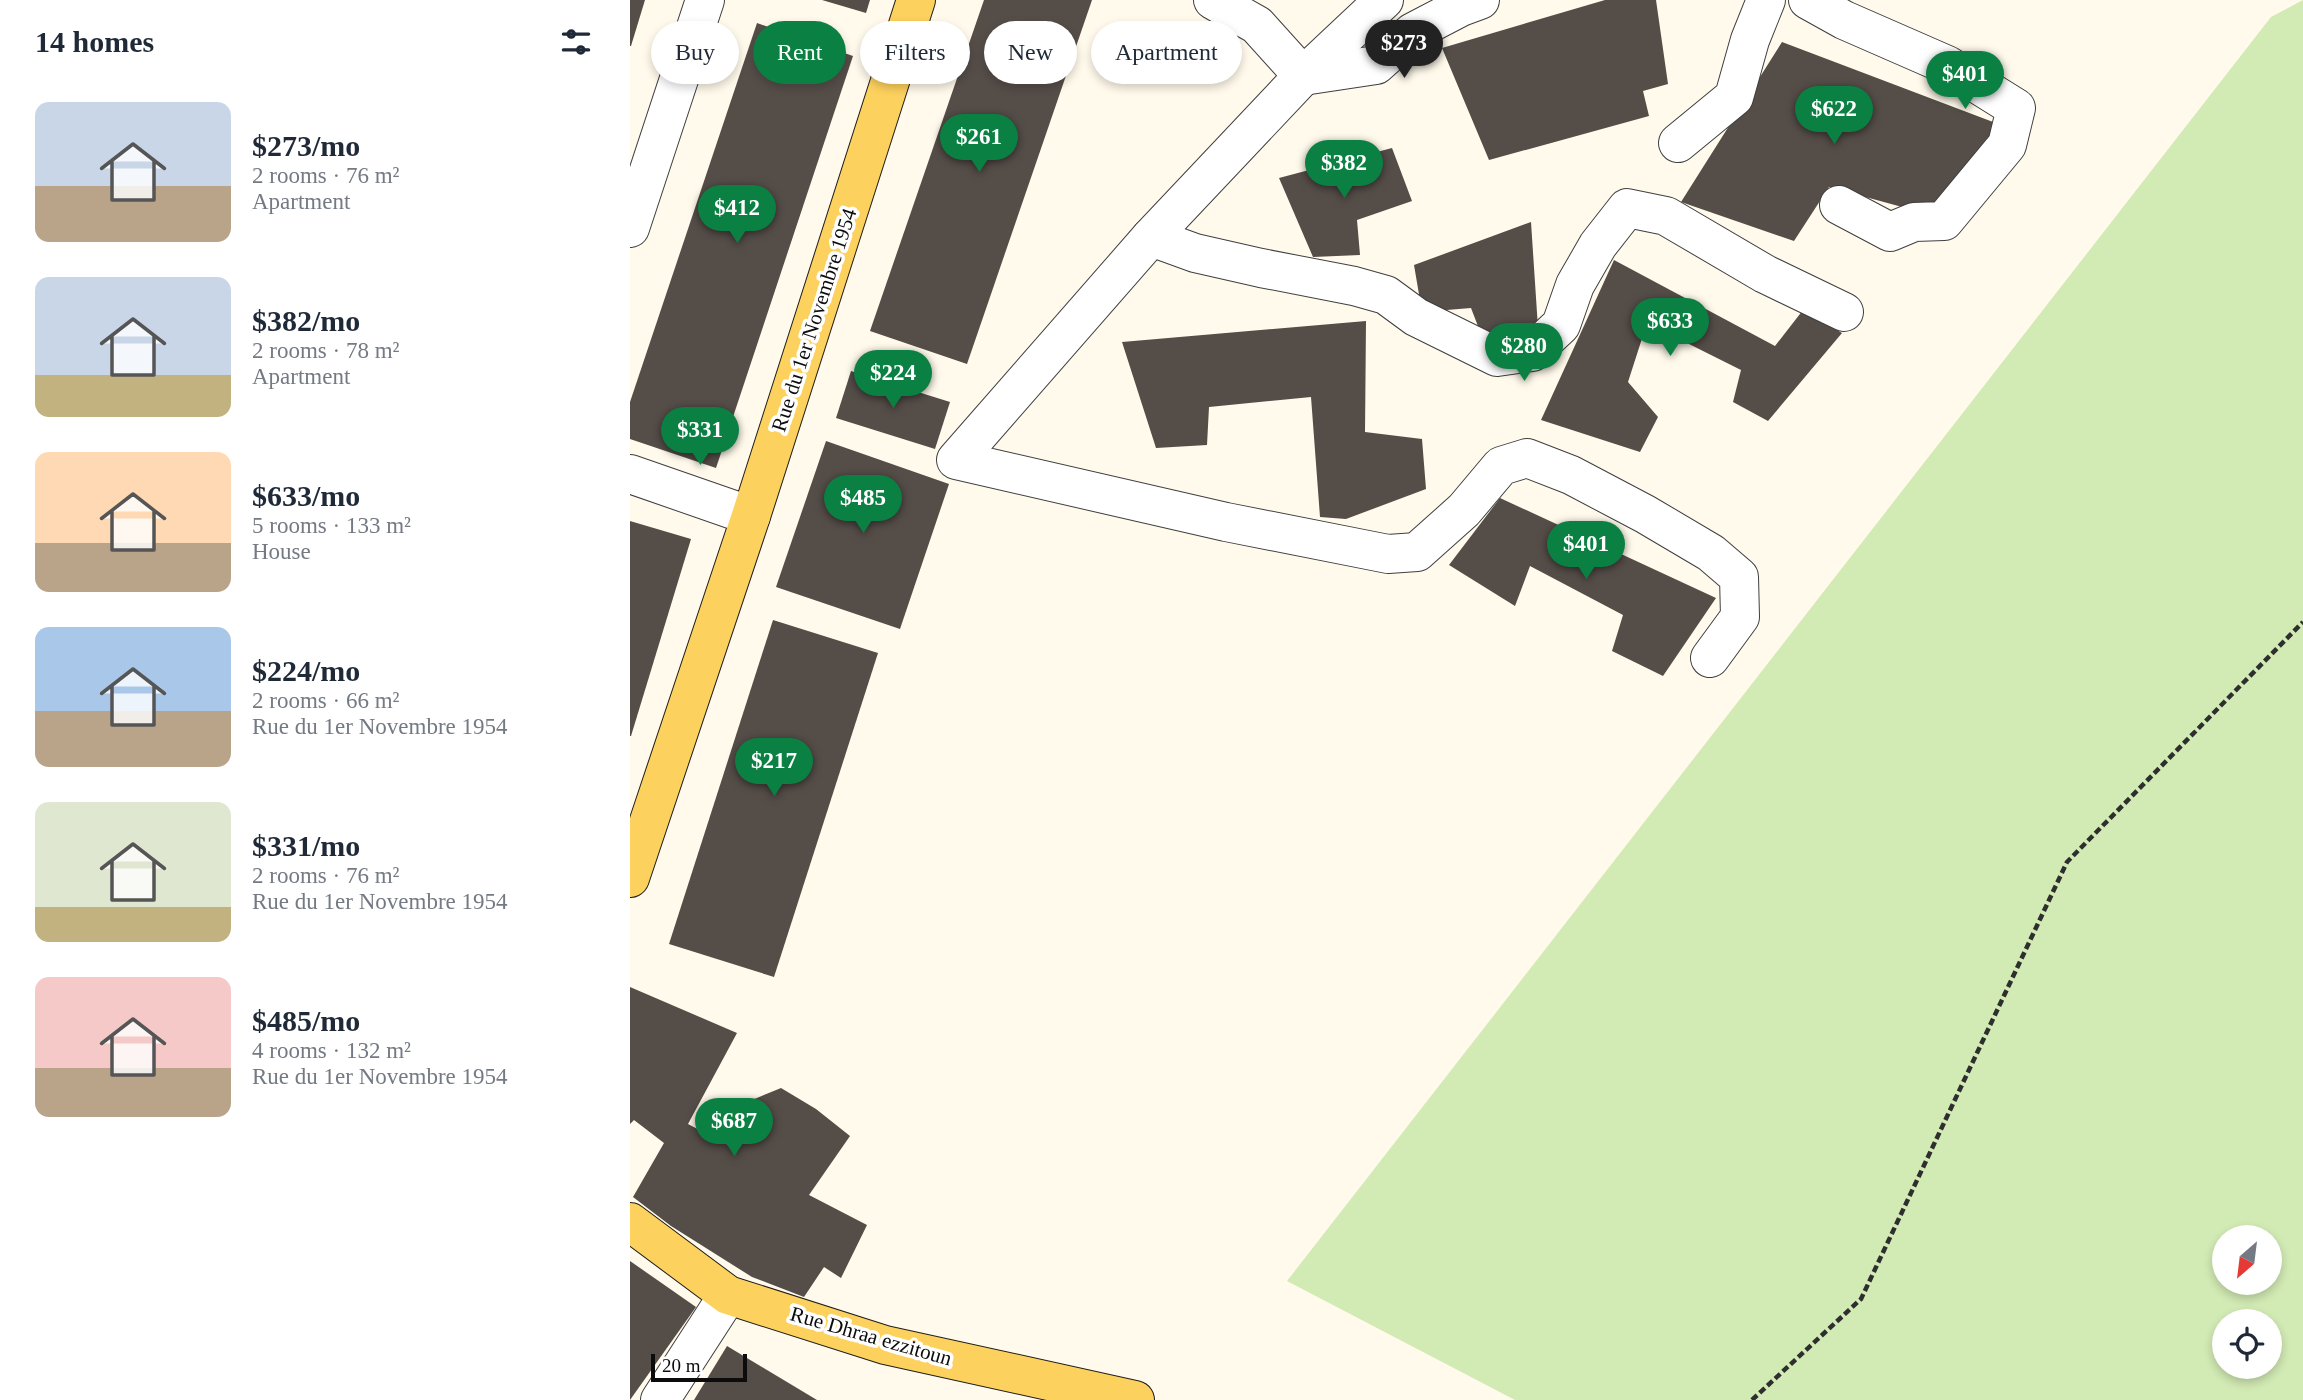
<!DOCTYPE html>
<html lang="en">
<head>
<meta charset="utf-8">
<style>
  :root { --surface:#fff; --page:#f2f2f3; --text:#1f2937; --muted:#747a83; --accent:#0b8043 }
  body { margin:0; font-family:Georgia,serif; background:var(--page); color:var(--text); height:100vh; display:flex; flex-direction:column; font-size:26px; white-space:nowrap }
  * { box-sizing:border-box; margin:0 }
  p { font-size:23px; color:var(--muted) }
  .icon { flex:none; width:38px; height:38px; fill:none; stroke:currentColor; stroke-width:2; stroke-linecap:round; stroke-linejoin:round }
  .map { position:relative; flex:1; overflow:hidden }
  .panel { display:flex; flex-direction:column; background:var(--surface); width:630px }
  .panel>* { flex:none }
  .top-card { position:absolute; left:21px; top:21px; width:665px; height:63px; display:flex; gap:14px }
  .needle { width:46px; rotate:208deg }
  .buttons { position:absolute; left:1582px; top:1225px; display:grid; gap:14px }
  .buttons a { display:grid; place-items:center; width:70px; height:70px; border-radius:50%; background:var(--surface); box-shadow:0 4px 10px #0003; font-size:35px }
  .scale { position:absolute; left:21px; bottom:18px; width:96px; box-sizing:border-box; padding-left:7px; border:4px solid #0c0c0c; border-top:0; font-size:19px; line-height:24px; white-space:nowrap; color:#0c0c0c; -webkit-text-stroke:5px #fff; paint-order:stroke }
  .price { position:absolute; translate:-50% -60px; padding:0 16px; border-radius:24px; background:var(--accent); color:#fff; font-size:23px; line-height:46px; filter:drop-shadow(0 2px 4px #0008) }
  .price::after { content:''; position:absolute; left:50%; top:42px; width:21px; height:16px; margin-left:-10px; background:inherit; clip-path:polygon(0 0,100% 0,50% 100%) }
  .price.active { background:#222; color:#fff }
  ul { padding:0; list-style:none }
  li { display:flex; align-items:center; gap:21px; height:175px; padding:0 35px }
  li span { display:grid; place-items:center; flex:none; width:196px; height:140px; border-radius:14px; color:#555 }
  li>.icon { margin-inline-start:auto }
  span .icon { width:84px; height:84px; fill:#fffc; stroke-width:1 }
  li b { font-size:30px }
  h2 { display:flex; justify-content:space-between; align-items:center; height:84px; padding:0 35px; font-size:30px }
  .tag { padding:0 24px; border-radius:32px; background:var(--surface); box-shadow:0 4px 10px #0003; font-size:24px; line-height:63px }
  .tag.active { background:var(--accent); color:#fff }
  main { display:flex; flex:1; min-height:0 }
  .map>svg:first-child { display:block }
  .green { fill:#d2eab4; fill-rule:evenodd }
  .building { fill:#554d48 }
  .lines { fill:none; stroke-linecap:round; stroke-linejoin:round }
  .minor-casing { stroke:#3f3f3f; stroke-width:40 }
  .major-casing { stroke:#1d1d1d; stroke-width:40 }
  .path { stroke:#2e2e2e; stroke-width:4.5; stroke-dasharray:7 3.5; stroke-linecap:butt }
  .minor { stroke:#fff; stroke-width:38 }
  .major { stroke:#fdd15d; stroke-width:38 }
  .labels { text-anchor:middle; stroke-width:7; stroke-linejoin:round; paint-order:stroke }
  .street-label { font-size:21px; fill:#0c0c0c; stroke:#fff }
</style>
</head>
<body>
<main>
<section class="panel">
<h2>14 homes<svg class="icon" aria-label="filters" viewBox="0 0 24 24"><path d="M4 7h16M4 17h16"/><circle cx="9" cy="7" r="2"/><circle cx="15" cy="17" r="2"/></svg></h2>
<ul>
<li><span style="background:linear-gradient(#c9d6e8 60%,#b9a48a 0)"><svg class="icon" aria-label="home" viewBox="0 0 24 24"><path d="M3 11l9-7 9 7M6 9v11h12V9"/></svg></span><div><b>$273/mo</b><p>2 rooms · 76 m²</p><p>Apartment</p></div></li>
<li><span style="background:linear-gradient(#c9d6e8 70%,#c2b280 0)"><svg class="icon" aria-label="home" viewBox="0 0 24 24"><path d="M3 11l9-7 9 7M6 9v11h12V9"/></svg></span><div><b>$382/mo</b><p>2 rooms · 78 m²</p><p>Apartment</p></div></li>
<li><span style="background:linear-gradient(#ffd9b3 65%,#b9a48a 0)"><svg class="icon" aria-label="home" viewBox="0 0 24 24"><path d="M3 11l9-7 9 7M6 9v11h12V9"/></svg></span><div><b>$633/mo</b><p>5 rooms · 133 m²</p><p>House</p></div></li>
<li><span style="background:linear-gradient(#a9c7e8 60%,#b9a48a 0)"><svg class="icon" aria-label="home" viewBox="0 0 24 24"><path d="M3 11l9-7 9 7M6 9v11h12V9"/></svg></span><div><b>$224/mo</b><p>2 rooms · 66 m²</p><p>Rue du 1er Novembre 1954</p></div></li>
<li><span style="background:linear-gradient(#dfe7d0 75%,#c2b280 0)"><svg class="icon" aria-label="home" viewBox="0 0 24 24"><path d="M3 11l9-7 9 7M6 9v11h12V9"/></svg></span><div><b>$331/mo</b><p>2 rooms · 76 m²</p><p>Rue du 1er Novembre 1954</p></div></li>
<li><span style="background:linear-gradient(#f6c9c9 65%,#b9a48a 0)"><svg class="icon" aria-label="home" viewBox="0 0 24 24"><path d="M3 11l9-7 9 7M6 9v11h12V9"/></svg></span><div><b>$485/mo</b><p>4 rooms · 132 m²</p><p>Rue du 1er Novembre 1954</p></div></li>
</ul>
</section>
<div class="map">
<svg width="1673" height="1400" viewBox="0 0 1673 1400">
  <rect width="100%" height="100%" fill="#fffaeb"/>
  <path class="green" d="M1673,0V1400H885L657,1281L1641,17ZM1594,1237H1640V1283H1594ZM1594,1321H1640V1367H1594Z"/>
  <g class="building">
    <polygon points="0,0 15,0 1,46 0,46"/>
    <polygon points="192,0 240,0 236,13"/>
    <polygon points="354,0 462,0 337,364 240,331"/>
    <polygon points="975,0 1026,0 1038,84 1013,91 1019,116 859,160 812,48"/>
    <polygon points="127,23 223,56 86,468 0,439 0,402"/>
    <polygon points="1152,42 1371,125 1305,216 1199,187 1164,241 1051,202"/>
    <polygon points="762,148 782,201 727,220 730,255 683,257 649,178"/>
    <polygon points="901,222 908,328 851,334 841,308 792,312 784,265"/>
    <polygon points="984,260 1145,346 1173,310 1212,333 1138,421 1103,402 1111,370 1017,323 998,382 1028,417 1010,452 911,420"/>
    <polygon points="736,321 735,432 792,439 796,489 716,519 690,517 681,397 579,407 577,445 526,448 492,342"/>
    <polygon points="221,371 320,402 305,449 206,418"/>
    <polygon points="196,441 319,484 270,629 146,587"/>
    <polygon points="870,498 1086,598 1033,676 982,651 993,615 900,566 885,606 819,565"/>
    <polygon points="0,521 61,539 1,736 0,736"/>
    <polygon points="143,620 248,653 144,977 39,944"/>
    <polygon points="0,987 107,1033 58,1124 98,1145 122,1100 151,1088 186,1109 220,1136 179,1195 237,1225 211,1278 194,1267 174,1297 122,1277 41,1226 3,1197 34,1143 4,1120 0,1124"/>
    <polygon points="0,1261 66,1307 0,1400"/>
    <polygon points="97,1346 187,1400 64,1400"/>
  </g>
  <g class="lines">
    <g class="minor-casing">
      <g id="minor">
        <polyline points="583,0 627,25 673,76 521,237 326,460 596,522 758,554 787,552 834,510 871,466 897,458 941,475 1015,514 1081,553 1109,577 1110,617 1080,658"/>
        <polyline points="1178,0 1214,20 1317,65 1386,108 1377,145 1314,221 1284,222 1260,232 1209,205"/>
        <polyline points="673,76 746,65 783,32 831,7 850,0"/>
        <polyline points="673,76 754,0"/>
        <polyline points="1048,143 1104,97 1120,40 1136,0"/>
        <polyline points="0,228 75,0"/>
        <polyline points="521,237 565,253 631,268 724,286 756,295 786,317 867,357 902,352 931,325 945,285 968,245 997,208 1036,216 1135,274 1214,312"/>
        <polyline points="0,474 121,516"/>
        <polyline points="30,1400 98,1295"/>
      </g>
    </g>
    <g class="major-casing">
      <g id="major">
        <polyline points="0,878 121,516 286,0"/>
        <polyline points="0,1222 98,1295 255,1345 505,1400"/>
      </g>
    </g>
    <polyline class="path" points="1122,1400 1231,1299 1437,862 1673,622"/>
    <use href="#minor" class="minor"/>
    <use href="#major" class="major"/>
  </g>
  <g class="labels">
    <g class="street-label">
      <text transform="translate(184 320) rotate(-72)" y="7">Rue du 1er Novembre 1954</text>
      <text transform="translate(241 1336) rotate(16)" y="7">Rue Dhraa ezzitoun</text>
    </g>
  </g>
</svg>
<div class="buttons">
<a><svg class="needle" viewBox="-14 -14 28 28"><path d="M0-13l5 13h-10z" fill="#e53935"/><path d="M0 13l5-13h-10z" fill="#747a83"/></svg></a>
<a><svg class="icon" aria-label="locate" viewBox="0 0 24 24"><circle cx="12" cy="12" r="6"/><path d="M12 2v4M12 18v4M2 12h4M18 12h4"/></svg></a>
</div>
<div class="scale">20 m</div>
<b class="price active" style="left:774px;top:80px">$273</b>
<b class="price" style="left:1335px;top:111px">$401</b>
<b class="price" style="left:1204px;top:146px">$622</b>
<b class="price" style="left:349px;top:174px">$261</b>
<b class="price" style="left:714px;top:200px">$382</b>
<b class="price" style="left:107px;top:245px">$412</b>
<b class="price" style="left:1040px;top:358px">$633</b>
<b class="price" style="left:894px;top:383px">$280</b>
<b class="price" style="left:263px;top:410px">$224</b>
<b class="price" style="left:70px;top:467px">$331</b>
<b class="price" style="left:233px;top:535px">$485</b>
<b class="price" style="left:956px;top:581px">$401</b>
<b class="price" style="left:144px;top:798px">$217</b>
<b class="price" style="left:104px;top:1158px">$687</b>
<div class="top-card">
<a class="tag">Buy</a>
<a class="tag active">Rent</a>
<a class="tag">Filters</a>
<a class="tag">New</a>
<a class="tag">Apartment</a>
</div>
</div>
</main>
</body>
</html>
